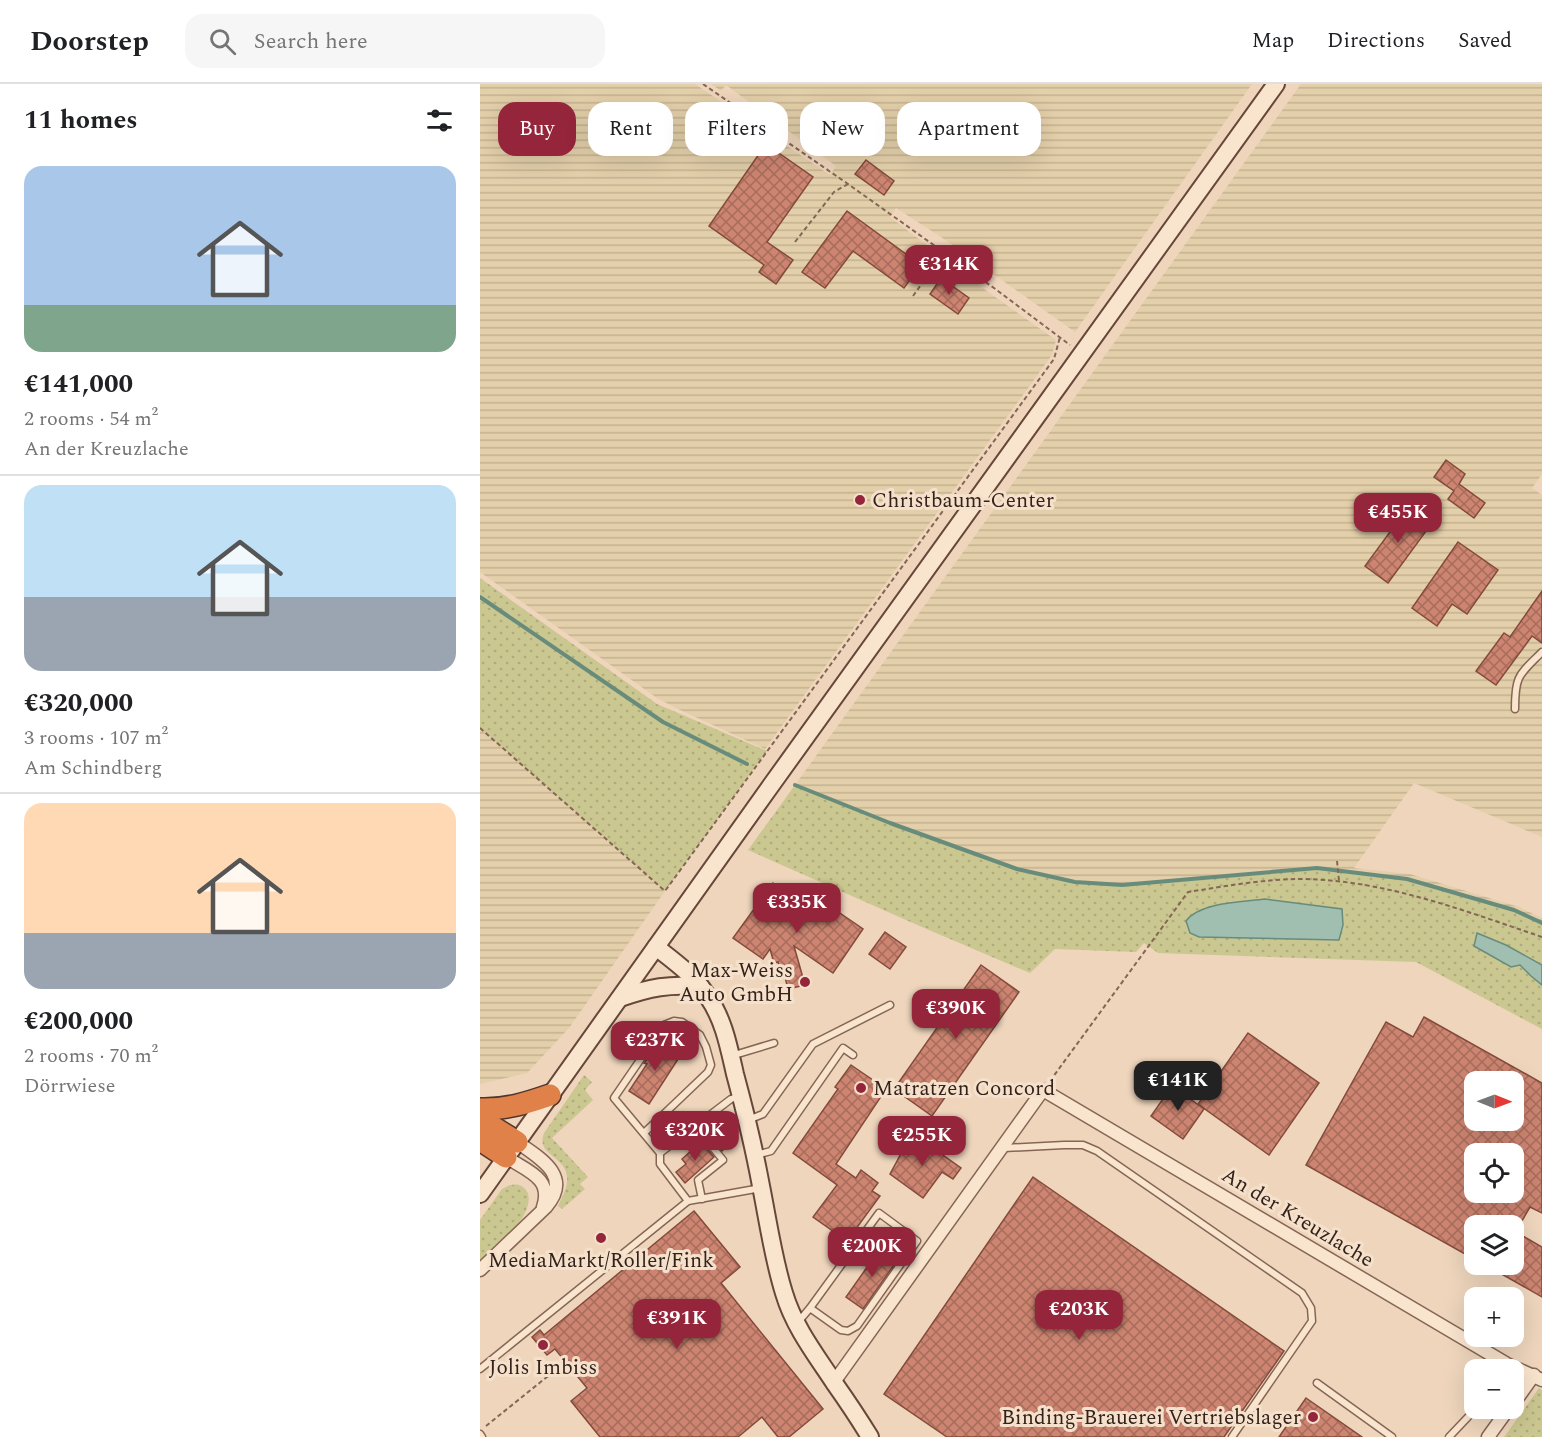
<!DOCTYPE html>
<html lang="en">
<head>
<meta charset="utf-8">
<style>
  :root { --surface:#fff; --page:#f6f6f6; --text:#202124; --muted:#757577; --line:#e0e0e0; --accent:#94253b }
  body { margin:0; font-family:Spectral,serif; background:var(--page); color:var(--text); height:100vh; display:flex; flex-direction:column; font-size:22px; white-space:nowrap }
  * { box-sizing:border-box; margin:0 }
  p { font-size:20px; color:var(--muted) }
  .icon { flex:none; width:33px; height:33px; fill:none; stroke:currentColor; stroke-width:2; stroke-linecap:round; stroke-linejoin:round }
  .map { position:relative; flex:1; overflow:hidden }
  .panel { display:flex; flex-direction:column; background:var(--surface); width:480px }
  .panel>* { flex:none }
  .banner { position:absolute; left:18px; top:18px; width:570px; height:54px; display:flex; gap:12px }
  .needle { width:39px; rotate:91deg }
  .controls { position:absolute; left:984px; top:987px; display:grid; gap:12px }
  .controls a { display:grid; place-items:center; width:60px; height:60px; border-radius:12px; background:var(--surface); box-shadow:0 6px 24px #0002; font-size:30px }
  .price { position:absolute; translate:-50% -51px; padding:0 14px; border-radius:12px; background:var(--accent); color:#fff; font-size:20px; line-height:39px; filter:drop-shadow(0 2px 3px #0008) }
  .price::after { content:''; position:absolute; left:50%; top:36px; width:18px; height:14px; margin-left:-9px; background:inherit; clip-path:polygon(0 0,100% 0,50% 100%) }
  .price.active { background:#222; color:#fff }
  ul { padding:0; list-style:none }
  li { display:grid; align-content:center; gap:12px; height:318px; padding:0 24px }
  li+li { border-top:2px solid var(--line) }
  li span { display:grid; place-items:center; height:186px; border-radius:18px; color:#555 }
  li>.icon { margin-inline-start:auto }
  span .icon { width:108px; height:108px; fill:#fffc; stroke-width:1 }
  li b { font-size:26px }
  h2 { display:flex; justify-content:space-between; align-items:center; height:72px; padding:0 24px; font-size:26px }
  .tag { padding:0 21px; border-radius:18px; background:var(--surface); box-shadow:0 6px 24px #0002; font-size:21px; line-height:54px }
  .tag.active { background:var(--accent); color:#fff }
  header { display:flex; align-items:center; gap:36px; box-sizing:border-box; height:84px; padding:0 30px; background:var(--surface); border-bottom:2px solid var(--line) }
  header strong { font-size:28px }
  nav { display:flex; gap:33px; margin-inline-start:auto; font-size:21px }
  .search { width:420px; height:54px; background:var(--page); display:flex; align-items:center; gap:15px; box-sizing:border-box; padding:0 21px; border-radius:18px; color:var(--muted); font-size:22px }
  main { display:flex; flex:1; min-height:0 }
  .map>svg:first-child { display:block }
  .farmland { fill:url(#farmland-rules) }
  .grass { fill:url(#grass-dots) }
  .water { fill:#a0bfb0; stroke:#688c7c; stroke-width:1.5 }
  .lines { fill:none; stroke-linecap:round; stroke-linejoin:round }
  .stream { stroke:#688c7c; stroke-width:4 }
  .building { fill:url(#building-cross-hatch); stroke:#844a3b; stroke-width:1.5; fill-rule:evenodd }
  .lane-casing { stroke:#856655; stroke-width:9 }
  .street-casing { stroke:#856655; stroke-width:15 }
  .secondary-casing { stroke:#664739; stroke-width:20 }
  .highway-casing { stroke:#52352a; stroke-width:24 }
  .path { stroke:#856655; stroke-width:2; stroke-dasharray:4.5 3; stroke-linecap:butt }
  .lane { stroke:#f9e4ce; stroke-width:6 }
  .street { stroke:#f9e4ce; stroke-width:12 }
  .secondary { stroke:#f9e4ce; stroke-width:16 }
  .highway { stroke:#e08149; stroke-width:21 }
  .poi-dot { fill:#94253b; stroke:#f5e1cb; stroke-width:2 }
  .labels { text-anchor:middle; stroke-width:6; stroke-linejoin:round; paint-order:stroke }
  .poi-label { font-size:21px; fill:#34221a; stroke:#f5e1cb; text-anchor:start }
  .street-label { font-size:21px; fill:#34221a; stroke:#f5e1cb }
</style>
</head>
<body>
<header>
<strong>Doorstep</strong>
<div class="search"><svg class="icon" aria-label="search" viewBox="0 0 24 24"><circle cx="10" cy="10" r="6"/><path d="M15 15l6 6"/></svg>Search here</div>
<nav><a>Map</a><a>Directions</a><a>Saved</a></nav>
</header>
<main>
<section class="panel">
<h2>11 homes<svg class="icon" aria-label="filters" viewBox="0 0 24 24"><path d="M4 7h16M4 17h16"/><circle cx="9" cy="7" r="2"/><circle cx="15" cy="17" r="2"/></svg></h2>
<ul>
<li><span style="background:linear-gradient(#a9c7e8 75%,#7fa58c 0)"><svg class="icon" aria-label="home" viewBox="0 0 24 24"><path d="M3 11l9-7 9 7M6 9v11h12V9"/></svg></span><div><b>€141,000</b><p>2 rooms · 54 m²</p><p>An der Kreuzlache</p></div></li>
<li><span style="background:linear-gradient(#bfe0f5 60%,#9aa5b1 0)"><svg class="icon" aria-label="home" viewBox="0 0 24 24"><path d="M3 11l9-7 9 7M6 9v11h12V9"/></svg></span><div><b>€320,000</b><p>3 rooms · 107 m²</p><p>Am Schindberg</p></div></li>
<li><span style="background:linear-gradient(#ffd9b3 70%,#9aa5b1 0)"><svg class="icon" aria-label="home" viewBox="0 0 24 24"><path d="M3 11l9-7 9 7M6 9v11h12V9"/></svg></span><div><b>€200,000</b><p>2 rooms · 70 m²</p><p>Dörrwiese</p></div></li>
</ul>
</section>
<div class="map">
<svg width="1062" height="1353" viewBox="0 0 1062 1353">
  <defs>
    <pattern id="farmland-rules" width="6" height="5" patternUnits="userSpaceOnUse" patternTransform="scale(1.5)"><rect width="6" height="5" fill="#e3cfa9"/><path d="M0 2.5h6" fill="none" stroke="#c3b191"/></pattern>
    <pattern id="grass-dots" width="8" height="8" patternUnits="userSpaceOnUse" patternTransform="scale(1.5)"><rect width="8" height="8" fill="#cbc790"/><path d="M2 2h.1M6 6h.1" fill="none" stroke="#afab7c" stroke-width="1.8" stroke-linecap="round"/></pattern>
    <pattern id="building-cross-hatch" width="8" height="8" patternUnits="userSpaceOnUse" patternTransform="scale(1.5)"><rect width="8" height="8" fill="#cd8571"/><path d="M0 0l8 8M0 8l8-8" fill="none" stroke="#a76c5c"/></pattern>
  </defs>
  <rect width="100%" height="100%" fill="#eed5bc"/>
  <g class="farmland">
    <polygon points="0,0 215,0 350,91 356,82 246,1 241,7 231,0 772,0 595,248 464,155 416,124 410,133 511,210 576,256 572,271 285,665 196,624 177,614 0,488"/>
    <polygon points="821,0 1062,0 1062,390 1052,404 1062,411 1062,753 934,699 874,784 930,790 1039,823 1062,834 1062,839 1034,826 927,795 729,794 642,801 595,798 537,785 410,739 315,701"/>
    <polygon points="0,644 185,807 89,944 47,989 0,1000"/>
  </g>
  <g class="grass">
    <polygon points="0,494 177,620 287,667 185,807 0,644"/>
    <polygon points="315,701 410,739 537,785 595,798 642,801 837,784 927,795 1034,826 1062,839 1062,945 936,878 678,869 664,859 656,868 575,865 550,889 442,843 268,766"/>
    <path d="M104,991L112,998L105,1006L113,1016L72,1054L108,1093L100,1100L105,1105L82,1125L78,1122C83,1111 90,1100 86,1088C81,1071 56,1070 64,1049Z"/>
    <path d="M30,1101C33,1101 36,1100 39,1101C58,1108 45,1133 36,1142C25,1154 12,1165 0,1176V1136L22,1105Z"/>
    <polygon points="1059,1304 1062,1306 1062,1353 1024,1353"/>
  </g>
  <g class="water">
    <path d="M785,815L862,825L863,841L859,856L719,853L710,849L706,837C720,818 763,818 785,815Z"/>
    <polygon points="997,849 1026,861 1062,881 1062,901 1051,892 1040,881 1031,883 994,862"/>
  </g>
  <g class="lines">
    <g class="stream">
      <polyline points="0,513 183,638 267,680"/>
      <polyline points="315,701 410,739 537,785 595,798 642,801 837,784 927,795 1034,826 1062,839"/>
    </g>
  </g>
  <g class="building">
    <polygon points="286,60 333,93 287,158 313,176 296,200 279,188 284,181 229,142"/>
    <polygon points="386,76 414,97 404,111 375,90"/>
    <polygon points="367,127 441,181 424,204 373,167 345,204 322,188"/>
    <polygon points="461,194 489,214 478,230 450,210"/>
    <polygon points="966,376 985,390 979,400 1005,419 994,434 968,415 974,407 954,393"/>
    <polygon points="929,422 952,439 908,499 885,482"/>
    <polygon points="978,458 1018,486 987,530 972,520 957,542 932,524"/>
    <polygon points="1062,507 1062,559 1052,552 1016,601 996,587 1024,549 1030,553"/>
    <polygon points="293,799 325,822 331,814 352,829 354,825 383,845 353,889 314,862 325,901 308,905 305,893 302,894 298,878 294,879 290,865 283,875 253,854"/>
    <polygon points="405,848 426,863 410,885 389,870"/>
    <polygon points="501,881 539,908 452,1032 414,1005"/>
    <path d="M944,933L1062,999V1129L1050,1123L1039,1142H994V1175L826,1081L906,938L933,953ZM994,998H1034V1036H994ZM994,1070H1034V1108H994Z"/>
    <polygon points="768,949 839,999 789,1071 718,1020"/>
    <polygon points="182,957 202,969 169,1020 149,1007 167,980 164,979 171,970 172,971"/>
    <polygon points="371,981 406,1005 356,1080 376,1094 381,1086 398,1099 392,1107 400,1112 367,1157 333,1133 357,1101 313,1069 358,1005 355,1003"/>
    <polygon points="692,1002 724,1025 703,1055 671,1032"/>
    <polygon points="238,1044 251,1059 242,1067 230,1051"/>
    <polygon points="436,1052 481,1084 473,1095 462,1088 443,1114 410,1090 430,1053 434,1056"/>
    <polygon points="221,1058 234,1073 205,1099 196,1088 206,1080 202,1075"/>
    <polygon points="553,1093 804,1267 744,1353 467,1353 404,1310"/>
    <polygon points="214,1127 260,1183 241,1199 343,1325 309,1353 298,1353 282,1333 258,1353 120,1353 91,1317 107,1304 75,1265 67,1271 52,1253 60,1246 64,1251"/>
    <polygon points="1034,1147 1062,1163 1062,1213 1004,1180 1034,1180"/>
    <polygon points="402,1162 419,1174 383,1225 366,1213"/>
    <polygon points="826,1314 882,1353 799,1353"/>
  </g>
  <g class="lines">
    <g class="lane-casing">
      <g id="lane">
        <path d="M1035,625C1035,591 1039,591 1062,568"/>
        <polyline points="251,972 294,959"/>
        <polyline points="268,1036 283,1030 333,960 410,921"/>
        <polyline points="215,1042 243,1076 218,1096 222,1115"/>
        <polyline points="164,1049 228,988 231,981 226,963 220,951 202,938 194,937 184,941 134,1014 180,1069 180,1080 208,1117"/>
        <polyline points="524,1064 584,1061 603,1061 617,1067 822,1209 831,1224 832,1237 752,1353"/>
        <polyline points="180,1069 251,1015 260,1012"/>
        <polyline points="276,1071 291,1067 363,964 373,971"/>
        <polyline points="319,1237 330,1224 399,1129 437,1157 377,1242 368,1247 361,1246 330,1224"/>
        <polyline points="0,1285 208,1117 281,1104"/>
        <polyline points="837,1299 912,1353"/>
        <polyline points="0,1350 2,1353"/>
        <polyline points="969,1353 988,1333"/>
      </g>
    </g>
    <g class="street-casing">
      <g id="street">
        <path d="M26,1073C47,1087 73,1094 63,1123"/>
        <path d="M0,1186L66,1123C93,1092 60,1074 37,1058"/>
        <polyline points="354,1298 563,1006 1027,1280 1062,1296"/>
        <polyline points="1034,1319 1054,1291"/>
        <polyline points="1008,1353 1029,1324"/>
      </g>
    </g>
    <g class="secondary-casing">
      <g id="secondary">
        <path d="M176,863C195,878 215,892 228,913C244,936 249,964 255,990C265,1027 274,1064 281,1102C288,1137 293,1174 304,1209C314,1243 336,1271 355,1300C367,1317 379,1335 390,1353"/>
        <path d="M140,914C168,904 191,899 221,903"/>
        <polyline points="0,1110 292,700 796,0"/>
      </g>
    </g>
    <g class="highway-casing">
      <g id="highway">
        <path d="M0,1025C25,1026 47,1019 70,1011"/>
        <polyline points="0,1035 37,1058"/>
        <polyline points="0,1056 26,1073"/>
      </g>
    </g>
    <g class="path">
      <polyline points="223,0 368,100 514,204 590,261"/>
      <polyline points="315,158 354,108 368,100"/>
      <polyline points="433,212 464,169"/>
      <polyline points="0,644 185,807 574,275 580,253"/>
      <polyline points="857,777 859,797"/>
      <path d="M570,997L708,808C746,802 784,795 822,795C905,796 985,827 1062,853"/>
      <polyline points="6,1342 78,1284"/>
    </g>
    <use href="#lane" class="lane"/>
    <use href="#street" class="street"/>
    <use href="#secondary" class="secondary"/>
    <use href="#highway" class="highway"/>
  </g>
  <g class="poi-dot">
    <circle cx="380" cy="416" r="6"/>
    <circle cx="325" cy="898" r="6"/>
    <circle cx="381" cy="1004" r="6"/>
    <circle cx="121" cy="1154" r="6"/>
    <circle cx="63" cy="1261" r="6"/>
    <circle cx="833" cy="1333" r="6"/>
  </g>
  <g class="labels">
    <g class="poi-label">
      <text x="392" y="423">Christbaum-Center</text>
      <text x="313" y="893" text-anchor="end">Max-Weiss<tspan x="313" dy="24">Auto GmbH</tspan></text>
      <text x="393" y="1011">Matratzen Concord</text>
      <text x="121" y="1183" text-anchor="middle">MediaMarkt/Roller/Fink</text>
      <text x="63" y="1290" text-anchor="middle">Jolis Imbiss</text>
      <text x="821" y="1340" text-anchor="end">Binding-Brauerei Vertriebslager</text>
    </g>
    <g class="street-label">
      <text transform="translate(818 1133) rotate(31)" y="7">An der Kreuzlache</text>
    </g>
  </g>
</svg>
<div class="controls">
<a><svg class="needle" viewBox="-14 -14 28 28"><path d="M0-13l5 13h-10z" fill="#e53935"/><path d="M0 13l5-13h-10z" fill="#757577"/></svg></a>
<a><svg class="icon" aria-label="locate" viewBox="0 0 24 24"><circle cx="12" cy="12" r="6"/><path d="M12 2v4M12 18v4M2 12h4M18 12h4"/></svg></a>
<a><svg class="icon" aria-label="layers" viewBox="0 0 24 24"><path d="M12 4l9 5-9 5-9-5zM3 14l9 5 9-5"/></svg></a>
<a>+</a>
<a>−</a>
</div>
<b class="price" style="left:469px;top:212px">€314K</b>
<b class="price" style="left:918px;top:460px">€455K</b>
<b class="price" style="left:317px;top:850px">€335K</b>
<b class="price" style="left:476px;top:956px">€390K</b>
<b class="price" style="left:175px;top:988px">€237K</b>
<b class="price active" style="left:698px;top:1028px">€141K</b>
<b class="price" style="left:215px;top:1078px">€320K</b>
<b class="price" style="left:442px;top:1083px">€255K</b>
<b class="price" style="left:392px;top:1194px">€200K</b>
<b class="price" style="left:599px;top:1257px">€203K</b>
<b class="price" style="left:197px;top:1266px">€391K</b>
<div class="banner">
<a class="tag active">Buy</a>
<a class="tag">Rent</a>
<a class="tag">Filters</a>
<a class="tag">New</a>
<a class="tag">Apartment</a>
</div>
</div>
</main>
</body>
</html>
